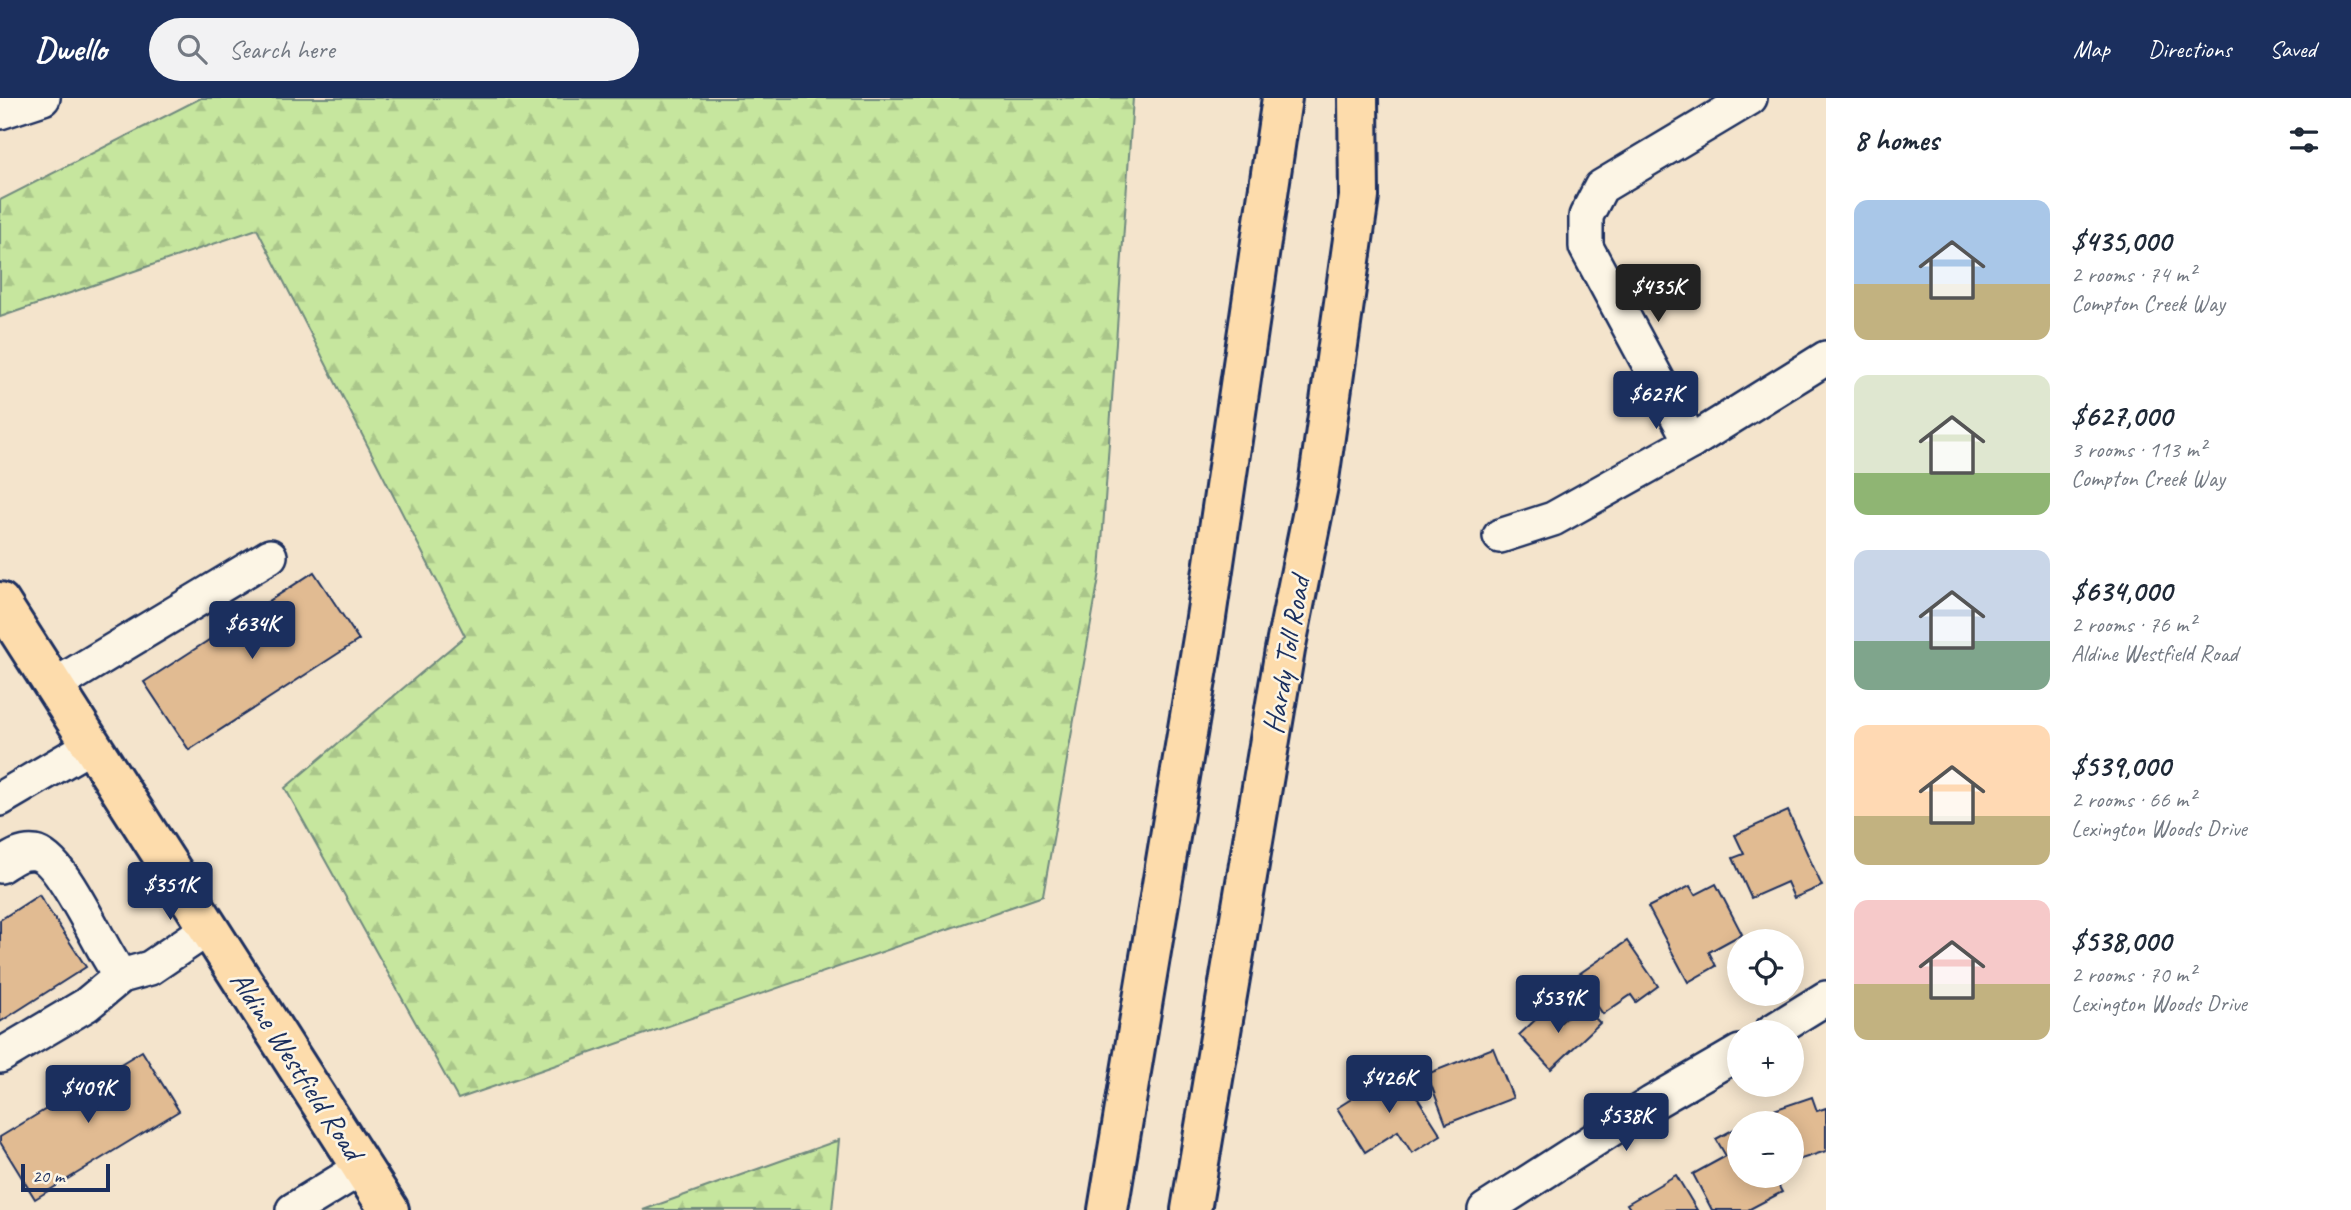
<!DOCTYPE html>
<html lang="en">
<head>
<meta charset="utf-8">
<style>
  :root { --surface:#fff; --page:#f2f2f3; --text:#1f2937; --muted:#747a83; --accent:#1b2f5e }
  body { margin:0; font-family:Caveat,sans-serif; background:var(--page); color:var(--text); height:100vh; display:flex; flex-direction:column; font-size:26px; white-space:nowrap }
  * { box-sizing:border-box; margin:0 }
  p { font-size:23px; color:var(--muted) }
  .icon { flex:none; width:38px; height:38px; fill:none; stroke:currentColor; stroke-width:2; stroke-linecap:round; stroke-linejoin:round }
  .map { position:relative; flex:1; overflow:hidden }
  .sheet { display:flex; flex-direction:column; background:var(--surface); width:525px }
  .sheet>* { flex:none }
  .buttons { position:absolute; left:1727px; top:831px; display:grid; gap:14px }
  .buttons a { display:grid; place-items:center; width:77px; height:77px; border-radius:50%; background:var(--surface); box-shadow:0 4px 18px #0003; font-size:35px }
  .scale { position:absolute; left:21px; bottom:18px; width:89px; box-sizing:border-box; padding-left:7px; border:4px solid #1b2f5e; border-top:0; font-size:19px; line-height:24px; white-space:nowrap; color:#1b2f5e; -webkit-text-stroke:5px #fcf5e5; paint-order:stroke }
  .price { position:absolute; translate:-50% -60px; padding:0 16px; border-radius:7px; background:var(--accent); color:#fff; font-size:23px; line-height:46px; filter:drop-shadow(0 2px 4px #0008) }
  .price::after { content:''; position:absolute; left:50%; top:42px; width:21px; height:16px; margin-left:-10px; background:inherit; clip-path:polygon(0 0,100% 0,50% 100%) }
  .price.current { background:#222; color:#fff }
  ul { padding:0; list-style:none }
  li { display:flex; align-items:center; gap:21px; height:175px; padding:0 28px }
  li span { display:grid; place-items:center; flex:none; width:196px; height:140px; border-radius:14px; color:#555 }
  li>.icon { margin-inline-start:auto }
  span .icon { width:84px; height:84px; fill:#fffc; stroke-width:1 }
  li b { font-size:30px }
  h2 { display:flex; justify-content:space-between; align-items:center; height:84px; padding:0 28px; font-size:30px }
  header { display:flex; align-items:center; gap:42px; box-sizing:border-box; height:98px; padding:0 35px; background:var(--accent); color:#fff }
  header strong { font-size:33px }
  nav { display:flex; gap:38px; margin-inline-start:auto; font-size:24px }
  .search { width:490px; height:63px; background:var(--page); display:flex; align-items:center; gap:18px; box-sizing:border-box; padding:0 24px; border-radius:38px; color:var(--muted); font-size:26px }
  main { display:flex; flex:1; min-height:0 }
  .map>svg:first-child { display:block }
  .forest { fill:url(#forest-firs); stroke:#708a7e; stroke-width:2 }
  .building { fill:#e1bb92; stroke:#1b2f5e; stroke-width:2 }
  .lines { fill:none; stroke-linecap:round; stroke-linejoin:round }
  .minor-casing { stroke:#1b2f5e; stroke-width:38 }
  .major-casing { stroke:#1b2f5e; stroke-width:44 }
  .highway-casing { stroke:#1b2f5e; stroke-width:44 }
  .minor { stroke:#fcf5e5; stroke-width:33 }
  .major { stroke:#fddcac; stroke-width:38 }
  .highway { stroke:#fddcac; stroke-width:38 }
  .labels { text-anchor:middle; stroke-width:5; stroke-linejoin:round; paint-order:stroke }
  .street-label { font-size:30px; fill:#1b2f5e; stroke:#fcf5e5 }
</style>
</head>
<body>
<header>
<strong>Dwello</strong>
<div class="search"><svg class="icon" aria-label="search" viewBox="0 0 24 24"><circle cx="10" cy="10" r="6"/><path d="M15 15l6 6"/></svg>Search here</div>
<nav><a>Map</a><a>Directions</a><a>Saved</a></nav>
</header>
<main>
<div class="map">
<svg width="1826" height="1112" viewBox="0 0 1826 1112">
  <defs>
    <pattern id="forest-firs" width="22" height="20" patternUnits="userSpaceOnUse" patternTransform="scale(1.75)"><rect width="22" height="20" fill="#c6e69e"/><path d="M5 1l3.5 6h-7zM16 11l3.5 6h-7z" fill="#aac68a"/></pattern>
  </defs>
  <rect width="100%" height="100%" fill="#f4e4cc"/>
  <filter id="ink" filterUnits="userSpaceOnUse"><feTurbulence type="fractalNoise" baseFrequency=".0143" numOctaves="2"/><feDisplacementMap in="SourceGraphic" scale="14" xChannelSelector="R" yChannelSelector="G"/><feConvolveMatrix kernelMatrix="1 2 1 2 8 2 1 2 1" color-interpolation-filters="sRGB"/></filter>
  <g filter="url(#ink)">
    <g class="forest">
      <polygon points="201,0 1133,0 1100,474 1043,798 458,1001 285,690 465,538 257,131 0,219 0,102"/>
      <polygon points="839,1042 832,1112 643,1112"/>
    </g>
    <g class="building">
      <polygon points="314,474 359,542 189,652 144,584"/>
      <polygon points="1788,713 1822,788 1794,800 1787,784 1751,800 1733,760 1744,756 1735,737"/>
      <polygon points="1716,786 1742,836 1709,854 1716,868 1688,884 1648,809 1690,788 1695,797"/>
      <polygon points="39,797 86,869 0,924 0,822"/>
      <polygon points="1627,843 1658,888 1636,904 1631,897 1603,916 1576,878"/>
      <polygon points="1548,910 1561,924 1573,913 1577,917 1585,910 1600,925 1551,971 1519,937"/>
      <polygon points="1493,950 1513,1000 1446,1026 1427,976"/>
      <polygon points="142,953 179,1013 35,1101 0,1044 0,1039"/>
      <polygon points="1399,971 1441,1037 1412,1055 1398,1033 1365,1054 1337,1010"/>
      <polygon points="1812,999 1817,1013 1826,1010 1826,1053 1792,1064 1792,1026 1771,1026 1768,1014"/>
      <polygon points="1740,1028 1740,1078 1773,1078 1782,1094 1748,1112 1712,1112 1693,1076 1726,1058 1716,1041"/>
      <polygon points="1676,1077 1697,1112 1631,1112 1627,1106"/>
    </g>
    <g class="lines">
      <g class="minor-casing">
        <g id="minor">
          <polyline points="0,14 43,0"/>
          <polyline points="1691,344 1586,149 1586,118 1601,89 1750,0"/>
          <polyline points="1500,438 1553,421 1691,344 1826,260"/>
          <polyline points="54,588 270,458"/>
          <polyline points="0,701 92,647"/>
          <path d="M0,768C11,761 21,753 35,755C64,760 100,853 121,878"/>
          <polyline points="1771,934 1826,900"/>
          <polyline points="0,958 86,907 121,878 150,870 209,830"/>
          <polyline points="293,1112 363,1069"/>
          <polyline points="1485,1112 1652,1005 1740,954"/>
        </g>
      </g>
      <g class="major-casing">
        <polyline id="major" points="0,504 389,1112"/>
      </g>
      <g class="highway-casing">
        <g id="highway">
          <polyline points="1108,1112 1203,540 1282,0"/>
          <polyline points="1191,1112 1285,552 1318,388 1359,99 1358,0"/>
        </g>
      </g>
      <use href="#minor" class="minor"/>
      <use href="#major" class="major"/>
      <use href="#highway" class="highway"/>
    </g>
  </g>
  <g class="labels">
    <g class="street-label">
      <text transform="translate(1286 557) rotate(-80)" y="10">Hardy Toll Road</text>
      <text transform="translate(297 967) rotate(57)" y="10">Aldine Westfield Road</text>
    </g>
  </g>
</svg>
<div class="buttons">
<a><svg class="icon" aria-label="locate" viewBox="0 0 24 24"><circle cx="12" cy="12" r="6"/><path d="M12 2v4M12 18v4M2 12h4M18 12h4"/></svg></a>
<a>+</a>
<a>−</a>
</div>
<div class="scale">20 m</div>
<b class="price current" style="left:1658px;top:226px">$435K</b>
<b class="price" style="left:1656px;top:333px">$627K</b>
<b class="price" style="left:252px;top:563px">$634K</b>
<b class="price" style="left:170px;top:824px">$351K</b>
<b class="price" style="left:1558px;top:937px">$539K</b>
<b class="price" style="left:1389px;top:1017px">$426K</b>
<b class="price" style="left:88px;top:1027px">$409K</b>
<b class="price" style="left:1626px;top:1055px">$538K</b>
</div>
<section class="sheet">
<h2>8 homes<svg class="icon" aria-label="filters" viewBox="0 0 24 24"><path d="M4 7h16M4 17h16"/><circle cx="9" cy="7" r="2"/><circle cx="15" cy="17" r="2"/></svg></h2>
<ul>
<li><span style="background:linear-gradient(#a9c7e8 60%,#c2b280 0)"><svg class="icon" aria-label="home" viewBox="0 0 24 24"><path d="M3 11l9-7 9 7M6 9v11h12V9"/></svg></span><div><b>$435,000</b><p>2 rooms · 74 m²</p><p>Compton Creek Way</p></div></li>
<li><span style="background:linear-gradient(#dfe7d0 70%,#8fb573 0)"><svg class="icon" aria-label="home" viewBox="0 0 24 24"><path d="M3 11l9-7 9 7M6 9v11h12V9"/></svg></span><div><b>$627,000</b><p>3 rooms · 113 m²</p><p>Compton Creek Way</p></div></li>
<li><span style="background:linear-gradient(#c9d6e8 65%,#7fa58c 0)"><svg class="icon" aria-label="home" viewBox="0 0 24 24"><path d="M3 11l9-7 9 7M6 9v11h12V9"/></svg></span><div><b>$634,000</b><p>2 rooms · 76 m²</p><p>Aldine Westfield Road</p></div></li>
<li><span style="background:linear-gradient(#ffd9b3 65%,#c2b280 0)"><svg class="icon" aria-label="home" viewBox="0 0 24 24"><path d="M3 11l9-7 9 7M6 9v11h12V9"/></svg></span><div><b>$539,000</b><p>2 rooms · 66 m²</p><p>Lexington Woods Drive</p></div></li>
<li><span style="background:linear-gradient(#f6c9c9 60%,#c2b280 0)"><svg class="icon" aria-label="home" viewBox="0 0 24 24"><path d="M3 11l9-7 9 7M6 9v11h12V9"/></svg></span><div><b>$538,000</b><p>2 rooms · 70 m²</p><p>Lexington Woods Drive</p></div></li>
</ul>
</section>
</main>
</body>
</html>
